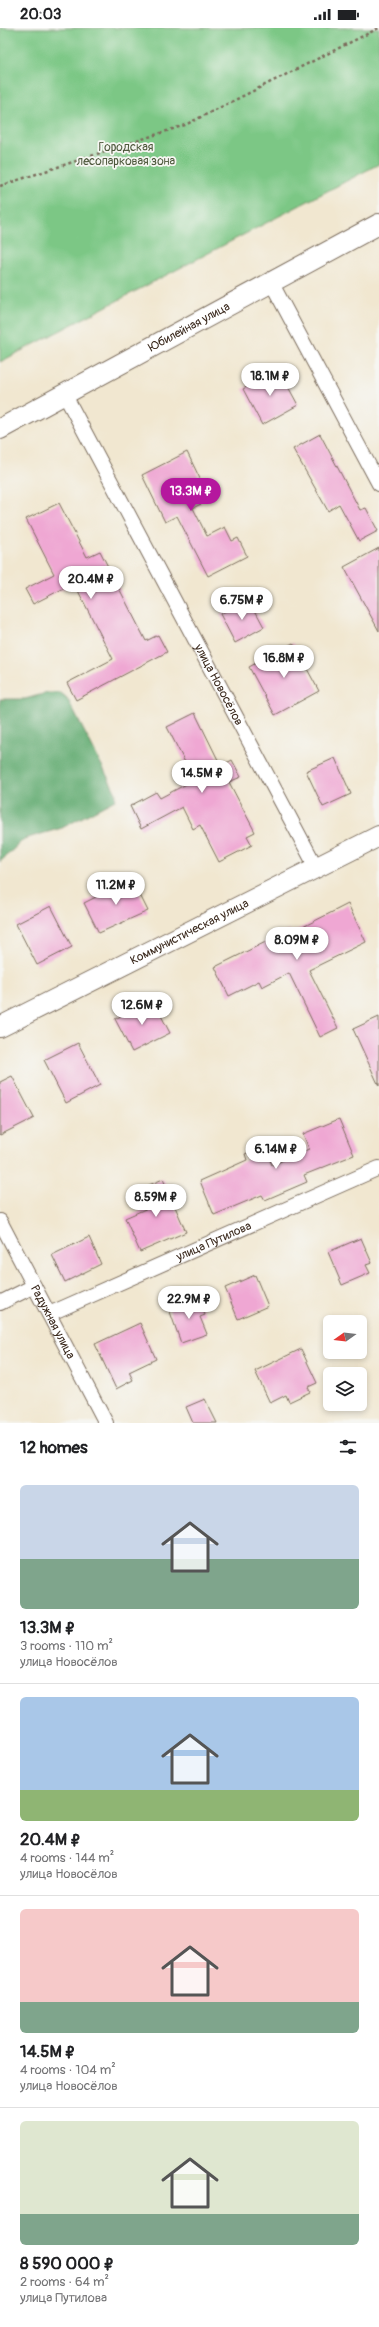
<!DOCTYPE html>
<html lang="en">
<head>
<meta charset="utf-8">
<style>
  :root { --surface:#fff; --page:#f2f2f2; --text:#202124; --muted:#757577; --line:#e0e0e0; --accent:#b5179e }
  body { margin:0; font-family:Pangolin,sans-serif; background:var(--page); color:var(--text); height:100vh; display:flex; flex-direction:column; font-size:15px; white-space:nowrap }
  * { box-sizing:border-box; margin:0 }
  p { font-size:13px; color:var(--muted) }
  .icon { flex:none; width:22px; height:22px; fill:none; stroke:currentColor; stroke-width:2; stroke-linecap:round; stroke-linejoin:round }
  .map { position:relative; height:1395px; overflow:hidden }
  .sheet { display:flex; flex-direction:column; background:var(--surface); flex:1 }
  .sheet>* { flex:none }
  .needle { width:26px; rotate:256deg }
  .buttons { position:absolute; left:323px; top:1287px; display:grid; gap:8px }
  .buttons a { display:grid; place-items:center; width:44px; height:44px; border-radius:6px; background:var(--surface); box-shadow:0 2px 6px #0003; font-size:20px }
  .price { position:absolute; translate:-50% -34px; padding:0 9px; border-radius:14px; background:#fff; color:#222; font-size:13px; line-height:26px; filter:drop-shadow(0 1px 2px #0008) }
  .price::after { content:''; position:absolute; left:50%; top:24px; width:12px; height:9px; margin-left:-6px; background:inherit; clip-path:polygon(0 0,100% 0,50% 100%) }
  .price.on { background:var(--accent); color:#fff }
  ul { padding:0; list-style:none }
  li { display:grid; align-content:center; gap:8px; height:212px; padding:0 20px }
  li+li { border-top:1px solid var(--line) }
  li span { display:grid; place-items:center; height:124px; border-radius:6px; color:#555 }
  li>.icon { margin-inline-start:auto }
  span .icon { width:72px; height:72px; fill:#fffc; stroke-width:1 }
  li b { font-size:17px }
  h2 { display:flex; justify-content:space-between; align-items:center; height:48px; padding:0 20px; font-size:17px }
  .status { display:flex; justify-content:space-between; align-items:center; height:28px; padding:0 20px; background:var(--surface); direction:ltr }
  .status svg { height:11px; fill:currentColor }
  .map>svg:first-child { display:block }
  .green { fill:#7bc785; stroke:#5b7852 }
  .forest { fill:#64ac72; stroke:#506b48 }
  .building { fill:#efa7d3 }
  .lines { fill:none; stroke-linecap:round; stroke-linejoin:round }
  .street-casing { stroke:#7b6c5c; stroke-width:16 }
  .secondary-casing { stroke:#7b6c5c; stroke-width:22 }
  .path { stroke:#7b6c5c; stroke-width:2.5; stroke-dasharray:3 3; stroke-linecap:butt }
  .street { stroke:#fff; stroke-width:14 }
  .secondary { stroke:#fff; stroke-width:20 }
  .labels { text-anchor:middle; stroke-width:3.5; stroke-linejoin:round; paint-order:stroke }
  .park-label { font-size:12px; fill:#4e593d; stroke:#f6f6f2 }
  .street-label { font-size:12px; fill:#3b2a1e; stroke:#f6f6f2 }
</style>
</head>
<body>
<div class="status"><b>20:03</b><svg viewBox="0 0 49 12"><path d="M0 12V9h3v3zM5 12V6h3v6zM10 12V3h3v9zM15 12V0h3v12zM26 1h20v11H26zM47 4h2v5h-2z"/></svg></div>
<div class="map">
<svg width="379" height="1395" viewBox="0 0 379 1395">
  <rect width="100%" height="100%" fill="#f6f6f2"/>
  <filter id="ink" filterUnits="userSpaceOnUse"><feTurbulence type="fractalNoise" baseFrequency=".025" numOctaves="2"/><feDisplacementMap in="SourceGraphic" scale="8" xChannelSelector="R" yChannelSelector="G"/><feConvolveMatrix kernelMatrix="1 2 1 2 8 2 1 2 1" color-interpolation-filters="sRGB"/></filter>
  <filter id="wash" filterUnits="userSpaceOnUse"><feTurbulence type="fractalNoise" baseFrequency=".012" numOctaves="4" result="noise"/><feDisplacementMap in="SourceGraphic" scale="16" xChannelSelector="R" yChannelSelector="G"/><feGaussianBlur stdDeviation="0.9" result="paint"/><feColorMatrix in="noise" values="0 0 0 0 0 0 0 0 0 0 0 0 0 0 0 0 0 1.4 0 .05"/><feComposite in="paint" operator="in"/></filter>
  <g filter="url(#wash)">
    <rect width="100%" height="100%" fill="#f1e7d0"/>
    <polygon class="green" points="0,0 379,0 379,136 0,334"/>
    <polygon class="forest" points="47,665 61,665 67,670 116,765 115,772 62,800 24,811 0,834 0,671 25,671"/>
    <g id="blocks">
      <g class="building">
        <polygon points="279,342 298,377 262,397 243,361"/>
        <polygon points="320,406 360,482 366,480 378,503 359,513 339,476 328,483 293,421"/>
        <polygon points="187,424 205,461 196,465 201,476 193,480 207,508 225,499 232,513 238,510 247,528 208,548 177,488 165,494 142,447"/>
        <polygon points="59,475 87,529 100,523 146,613 158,607 167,624 76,672 67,655 113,631 74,555 33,576 25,561 54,546 26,491"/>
        <polygon points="379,520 379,603 344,539"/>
        <polygon points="249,571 264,599 235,615 220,586"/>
        <polygon points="293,615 319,663 275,687 249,639"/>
        <polygon points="195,685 221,738 232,732 241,749 229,754 255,804 247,808 252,817 219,834 200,797 193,801 182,779 141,801 130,778 156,764 160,770 194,752 167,699"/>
        <polygon points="335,730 351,766 323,779 306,743"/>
        <polygon points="132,851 148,883 99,905 84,875"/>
        <polygon points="348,876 366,914 309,942 338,1000 320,1009 289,945 262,959 259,953 229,968 215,939 290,902 291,905"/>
        <polygon points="51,878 72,919 37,937 16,896"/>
        <polygon points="153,972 170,1005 132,1024 115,991"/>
        <polygon points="379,989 379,1058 353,1001"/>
        <polygon points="78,1015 100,1057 66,1075 44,1032"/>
        <polygon points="12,1048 34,1090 0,1107 0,1054"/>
        <polygon points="339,1091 354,1127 304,1147 307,1154 265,1172 262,1167 214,1187 200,1153 247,1132 245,1126 264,1118 272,1137 309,1121 303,1106"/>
        <polygon points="163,1151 186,1204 140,1224 125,1190 150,1179 142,1160"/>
        <polygon points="89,1209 101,1236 65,1254 52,1227"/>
        <polygon points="361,1210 372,1235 366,1237 370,1245 342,1257 328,1224"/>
        <polygon points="255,1247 268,1278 238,1291 225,1260"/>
        <polygon points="198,1270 205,1287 200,1289 207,1306 181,1315 169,1281"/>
        <polygon points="140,1295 156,1331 129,1344 133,1352 116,1361 95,1316"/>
        <polygon points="301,1321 317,1355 308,1359 310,1364 289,1374 286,1367 270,1375 255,1343"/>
        <polygon points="205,1371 217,1395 193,1395 186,1379"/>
      </g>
    </g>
  </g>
  <g filter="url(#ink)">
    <use href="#blocks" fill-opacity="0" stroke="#7b6c5c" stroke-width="1"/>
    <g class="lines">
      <g class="street-casing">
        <g id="street">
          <polyline points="271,254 379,456"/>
          <path id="s1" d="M65,367L317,841"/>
          <path id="s2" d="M0,1193L106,1395"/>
          <polyline points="0,1275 34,1258"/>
          <path id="s3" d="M49,1286L379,1140"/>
        </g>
      </g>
      <g class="secondary-casing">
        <g id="secondary">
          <path id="s4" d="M0,401L379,196"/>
          <path id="s5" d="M0,999L379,808"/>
        </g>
      </g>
      <polyline class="path" points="0,158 185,97 379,0"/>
      <use href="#street" class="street"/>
      <use href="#secondary" class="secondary"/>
    </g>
  </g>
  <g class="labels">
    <g class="park-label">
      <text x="126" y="123">Городская<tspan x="126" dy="14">лесопарковая зона</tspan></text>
    </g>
    <g class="street-label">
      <text dy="4" stroke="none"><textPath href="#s4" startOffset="215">Юбилейная улица</textPath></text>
      <text dy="4" stroke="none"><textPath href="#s1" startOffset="328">улица Новосёлов</textPath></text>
      <text dy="4" stroke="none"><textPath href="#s5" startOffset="212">Коммунистическая улица</textPath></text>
      <text dy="4" stroke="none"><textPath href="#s3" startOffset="180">улица Путилова</textPath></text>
      <text dy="4" stroke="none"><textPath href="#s2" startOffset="114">Радужная улица</textPath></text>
    </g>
  </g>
</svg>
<div class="buttons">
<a><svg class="needle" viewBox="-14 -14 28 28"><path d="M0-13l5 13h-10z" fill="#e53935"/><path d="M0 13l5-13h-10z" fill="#757577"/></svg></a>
<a><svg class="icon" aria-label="layers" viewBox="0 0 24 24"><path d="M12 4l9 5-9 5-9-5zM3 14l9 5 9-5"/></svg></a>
</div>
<b class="price" style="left:270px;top:369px">18.1M ₽</b>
<b class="price on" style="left:191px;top:484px">13.3M ₽</b>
<b class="price" style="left:91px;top:572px">20.4M ₽</b>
<b class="price" style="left:242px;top:593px">6.75M ₽</b>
<b class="price" style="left:284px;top:651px">16.8M ₽</b>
<b class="price" style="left:202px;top:766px">14.5M ₽</b>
<b class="price" style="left:116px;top:878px">11.2M ₽</b>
<b class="price" style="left:297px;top:933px">8.09M ₽</b>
<b class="price" style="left:142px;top:998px">12.6M ₽</b>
<b class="price" style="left:276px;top:1142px">6.14M ₽</b>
<b class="price" style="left:156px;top:1190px">8.59M ₽</b>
<b class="price" style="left:189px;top:1292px">22.9M ₽</b>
</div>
<section class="sheet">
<h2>12 homes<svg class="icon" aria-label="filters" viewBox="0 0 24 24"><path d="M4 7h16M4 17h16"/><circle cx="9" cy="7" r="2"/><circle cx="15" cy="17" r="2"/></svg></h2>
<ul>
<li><span style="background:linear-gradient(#c9d6e8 60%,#7fa58c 0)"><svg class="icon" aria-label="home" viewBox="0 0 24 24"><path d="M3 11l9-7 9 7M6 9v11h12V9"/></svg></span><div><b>13.3M ₽</b><p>3 rooms · 110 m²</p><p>улица Новосёлов</p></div></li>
<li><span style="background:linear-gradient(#a9c7e8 75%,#8fb573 0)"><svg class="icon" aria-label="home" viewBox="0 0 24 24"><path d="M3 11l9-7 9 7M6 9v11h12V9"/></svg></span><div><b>20.4M ₽</b><p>4 rooms · 144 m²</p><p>улица Новосёлов</p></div></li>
<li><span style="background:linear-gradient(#f6c9c9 75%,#7fa58c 0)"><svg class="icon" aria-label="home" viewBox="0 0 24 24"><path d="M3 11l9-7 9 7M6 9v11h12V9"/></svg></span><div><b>14.5M ₽</b><p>4 rooms · 104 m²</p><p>улица Новосёлов</p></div></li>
<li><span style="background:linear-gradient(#dfe7d0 75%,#7fa58c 0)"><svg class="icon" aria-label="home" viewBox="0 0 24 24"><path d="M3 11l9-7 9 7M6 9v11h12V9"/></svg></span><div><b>8 590 000 ₽</b><p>2 rooms · 64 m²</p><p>улица Путилова</p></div></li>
</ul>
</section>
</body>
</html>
